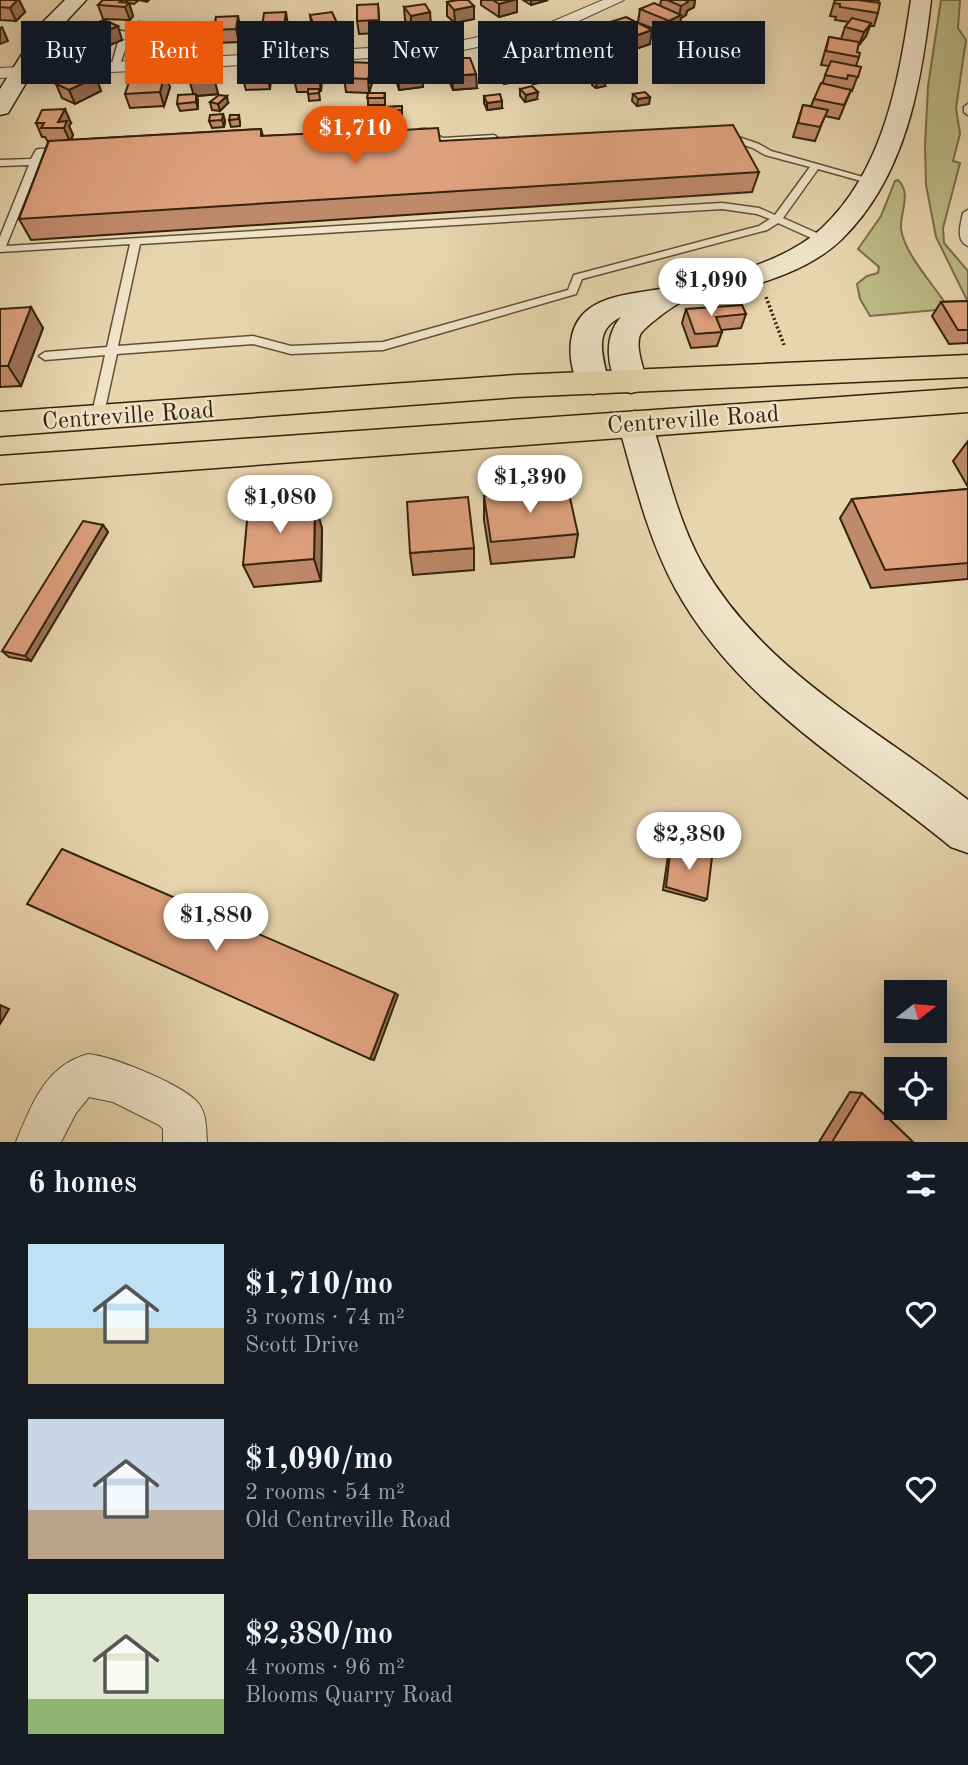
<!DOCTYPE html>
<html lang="en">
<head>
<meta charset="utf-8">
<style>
  :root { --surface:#171b24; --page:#20242c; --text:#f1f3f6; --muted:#9ea1a6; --accent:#ea580c }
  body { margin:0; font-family:"Old Standard TT",serif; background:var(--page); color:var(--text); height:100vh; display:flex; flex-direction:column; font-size:26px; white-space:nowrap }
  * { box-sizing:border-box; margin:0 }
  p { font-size:23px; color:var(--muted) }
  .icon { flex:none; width:38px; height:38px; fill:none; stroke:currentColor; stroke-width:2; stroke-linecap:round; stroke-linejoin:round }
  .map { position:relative; height:1142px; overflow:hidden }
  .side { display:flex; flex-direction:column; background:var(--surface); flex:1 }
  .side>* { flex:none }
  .banner { position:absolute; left:21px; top:21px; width:928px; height:63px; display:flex; gap:14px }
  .needle { width:46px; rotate:74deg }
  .buttons { position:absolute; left:884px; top:980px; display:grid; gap:14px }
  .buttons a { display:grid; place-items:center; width:63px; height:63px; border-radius:0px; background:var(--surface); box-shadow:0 4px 18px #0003; font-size:35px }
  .price { position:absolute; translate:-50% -60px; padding:0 16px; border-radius:24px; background:#fff; color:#222; font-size:23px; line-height:46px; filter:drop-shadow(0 2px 4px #0008) }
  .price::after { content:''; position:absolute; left:50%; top:42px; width:21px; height:16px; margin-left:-10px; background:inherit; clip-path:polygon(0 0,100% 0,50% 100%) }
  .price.on { background:var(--accent); color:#fff }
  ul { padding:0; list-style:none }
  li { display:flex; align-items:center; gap:21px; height:175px; padding:0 28px }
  li span { display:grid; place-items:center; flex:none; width:196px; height:140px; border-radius:0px; color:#555 }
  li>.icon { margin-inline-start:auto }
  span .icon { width:84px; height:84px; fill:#fffc; stroke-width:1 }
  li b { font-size:30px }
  h2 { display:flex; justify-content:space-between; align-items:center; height:84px; padding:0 28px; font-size:30px }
  .tag { padding:0 24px; border-radius:0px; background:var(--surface); box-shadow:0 4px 18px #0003; font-size:24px; line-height:63px }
  .tag.on { background:var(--accent); color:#fff }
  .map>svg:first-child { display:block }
  .green { fill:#bcbb86; stroke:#786e49; stroke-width:2 }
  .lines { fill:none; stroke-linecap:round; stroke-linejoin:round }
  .lane-casing { stroke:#624f34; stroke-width:3 }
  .street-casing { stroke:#624f34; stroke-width:2 }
  .secondary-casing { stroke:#35220c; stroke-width:3 }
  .highway-casing { stroke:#35220c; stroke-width:3 }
  .path { stroke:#35220c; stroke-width:3.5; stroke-dasharray:2 2.5; stroke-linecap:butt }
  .lane { fill:#efe4ca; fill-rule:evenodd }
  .street { fill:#efe4ca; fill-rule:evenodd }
  .secondary { fill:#efe4ca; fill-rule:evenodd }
  .highway { fill:#e7d5ae; fill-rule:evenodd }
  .wall { fill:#bf8a6c; stroke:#35220c; stroke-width:2 }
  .shaded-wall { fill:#9b7158; stroke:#35220c; stroke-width:2 }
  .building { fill:#dea17e; stroke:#35220c; stroke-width:2 }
  .labels { text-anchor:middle; stroke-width:5; stroke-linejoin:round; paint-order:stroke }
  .street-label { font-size:24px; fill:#35220c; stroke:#efe4ca }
</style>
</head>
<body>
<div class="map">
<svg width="968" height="1142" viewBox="0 0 968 1142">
  <rect width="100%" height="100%" fill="#e7d5ae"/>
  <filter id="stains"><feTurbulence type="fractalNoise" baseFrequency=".00286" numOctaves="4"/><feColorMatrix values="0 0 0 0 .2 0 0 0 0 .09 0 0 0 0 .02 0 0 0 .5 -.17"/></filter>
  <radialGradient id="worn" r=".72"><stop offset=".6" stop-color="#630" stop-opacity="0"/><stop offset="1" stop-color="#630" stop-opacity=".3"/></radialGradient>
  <g class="green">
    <polygon points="941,0 960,0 958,28 966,40 956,108 960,134 953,161 960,163 943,228 944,243 968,271 968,302 936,237 926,185 925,146 928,86"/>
    <path d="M898,180C912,193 900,212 901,228C903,253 936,287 949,309L870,316L860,299L857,284L867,276L878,273L879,267L858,249L881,216L895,181Z"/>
  </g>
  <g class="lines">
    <g class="lane-casing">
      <g id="lane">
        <polygon points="48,26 102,27 127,32 129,39 119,67 115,69 111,67 120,35 102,31 45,30 44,28"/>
        <polygon points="968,104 968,115 964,112 964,107"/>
        <polygon points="420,129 426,129 443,138 494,135 498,138 494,141 442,144 420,133"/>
        <path d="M724,132L759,144L771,151L877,181L872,184L818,169L783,218L828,238V242H820L778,223L767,230L582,279L576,294L383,350L291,354L253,344L117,354L103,418L97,422L91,418L105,355L45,360L39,356L45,352L107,347L130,244L0,252V237L29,165L0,166V160L31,159L36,150L39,149L63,148L68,151L63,154L43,155L6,246L722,203L759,208L775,215L810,167L765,155L753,148L721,137V133ZM722,209L757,214L770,219L759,226L574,275L568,290L383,342L291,346L253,336L118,346L140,244Z"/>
        <path d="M968,210V246C955,240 961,224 963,213Z"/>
      </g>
    </g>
    <g class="street-casing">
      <g id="street">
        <polygon points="603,0 624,0 559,30 444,54 0,78 0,68 444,44 549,23"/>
        <path d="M88,1054C112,1056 185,1085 199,1104C207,1115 206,1129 207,1142H163V1129L159,1125L113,1102L89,1097L76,1113L61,1142H16C32,1104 45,1066 88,1054Z"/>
      </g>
    </g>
    <g class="secondary-casing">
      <g id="secondary">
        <polygon points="65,0 86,0 57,31 8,113 0,115 0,89 41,24"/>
        <path d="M911,0H931C921,85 906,176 842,239C809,271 760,284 717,295C706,298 685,298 676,305C669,309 643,328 640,335C635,348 644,369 647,382L642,390L631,393L620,390C607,368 603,337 621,317C592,330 603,358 609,383L604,391L593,394L582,391C567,367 564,327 589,309C609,294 641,293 665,288C718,278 781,265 822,228C884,170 899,80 911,0Z"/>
        <path d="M635,411L647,414L652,423C667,470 678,521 702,564C764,672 874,726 968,800V853L951,847C853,766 738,703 675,588C647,536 634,479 618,423L623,414Z"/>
      </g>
    </g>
    <g class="highway-casing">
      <g id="highway">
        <polygon points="968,355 968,377 516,397 0,436 0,412 516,375"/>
        <polygon points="968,388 968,412 0,484 0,456"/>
      </g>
    </g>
    <polyline class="path" points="766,297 784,345"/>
    <use href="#lane" class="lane"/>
    <use href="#street" class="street"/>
    <use href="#secondary" class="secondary"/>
    <use href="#highway" class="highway"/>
  </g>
  <g class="wall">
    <polygon points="0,0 19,0 25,12 16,21 0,20"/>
    <polygon points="103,0 149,0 147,2 139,0 134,4 129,3 133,16 130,20 103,19 98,5"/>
    <polygon points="453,0 468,0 474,19 455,23 447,16 447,2 453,1"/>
    <polygon points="481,0 517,0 517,12 499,17 481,5"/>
    <polygon points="523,0 548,0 531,5"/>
    <polygon points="661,0 695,0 694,7 687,11 686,15 681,18 679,28 667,34 639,23 650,44 633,50 622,43 616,46 612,43 610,56 585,63 570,53 570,47 568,45 570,32 603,34 604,24 638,22 640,9 660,6"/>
    <polygon points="835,0 879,0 878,3 878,13 874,26 870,26 866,36 859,45 858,45 857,52 859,57 856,66 861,67 852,91 851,90 839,119 825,116 815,141 793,137 803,105 811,106 814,99 822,84 829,66 821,65 829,37 841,39 845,27 849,22 835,20 836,17 830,16"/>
    <polygon points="378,4 380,33 359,34 357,21"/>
    <polygon points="404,7 431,25 411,29 405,20"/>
    <polygon points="310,15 338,37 316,39 312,28"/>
    <polygon points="216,17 241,30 239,42 217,43 214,30"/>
    <polygon points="139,22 142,29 139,33 129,32 127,26"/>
    <polygon points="184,22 188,36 186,45 163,46 159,32"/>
    <polygon points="288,26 287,40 265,41 262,27"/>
    <polygon points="83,28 122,40 101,49 88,42"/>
    <polygon points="701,38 722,45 713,50 700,44"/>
    <polygon points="534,45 565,49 564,63 542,68 533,59"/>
    <polygon points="491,55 526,79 504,84 491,69"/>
    <polygon points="445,58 477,88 453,90 445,72"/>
    <polygon points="728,58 726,65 724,70 709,67 710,60"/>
    <polygon points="394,63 422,73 423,87 399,90 395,77"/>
    <polygon points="211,65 218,94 197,96 198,101 198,109 180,111 177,104 193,94"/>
    <polygon points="268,65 271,78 270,89 246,90 242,76"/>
    <polygon points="665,69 688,71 687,78 675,82 664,76"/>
    <polygon points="528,72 539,76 539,83 533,84 528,79"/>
    <polygon points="322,76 321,91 319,91 320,100 309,101 308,92 297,92 294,79"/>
    <polygon points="83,77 96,77 101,91 75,104 62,98 56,84"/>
    <polygon points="374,77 369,93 385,93 385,105 368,105 368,93 346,92 344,78"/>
    <polygon points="593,78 605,86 596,88 592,85"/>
    <polygon points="139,82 170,87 164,106 130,108 125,94"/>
    <polygon points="520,89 537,99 525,102 520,96"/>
    <polygon points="633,94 650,97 649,104 637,106 632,101"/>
    <polygon points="484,96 502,108 487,110 484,103"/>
    <polygon points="210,102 228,103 220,111 212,110"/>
    <polygon points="402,106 402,118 389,118 388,107"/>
    <polygon points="223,114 225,121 224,127 212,128 209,121"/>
    <polygon points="239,115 240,122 240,126 231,127 229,120"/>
    <polygon points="36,123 71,123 69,126 73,135 71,140 261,129 263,136 403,130 440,141 759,172 752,192 31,240 19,219 48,142 45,137 42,137"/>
    <polygon points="968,301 968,343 949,344 932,316 941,302"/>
    <polygon points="0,309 43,328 21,386 0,387"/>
    <polygon points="686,309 746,314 741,328 721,330 722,332 717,346 691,348 682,323"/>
    <polygon points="968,441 968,487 953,461"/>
    <polygon points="968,489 968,579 871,588 840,518 852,499"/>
    <polygon points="484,496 578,534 574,557 491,564 484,520"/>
    <polygon points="103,525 108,532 31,661 9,657 2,651"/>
    <polygon points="322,528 321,581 254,587 243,565"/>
    <polygon points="474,548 474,570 413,575 410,553"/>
    <polygon points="671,846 707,899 704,901 663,890 669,849"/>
    <polygon points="850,1092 862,1093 913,1142 819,1142"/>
  </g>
  <g class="shaded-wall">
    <polygon points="17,0 19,0 25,12 16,21 10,8"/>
    <polygon points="123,0 126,0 128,4 129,3 133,16 130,20 125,7 120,2"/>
    <polygon points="514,0 517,0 517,12 499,17 499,4"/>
    <polygon points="531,0 548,0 531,5"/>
    <polygon points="685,0 695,0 694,7 687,11 686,15 681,18 679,28 667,34 669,21 679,16 681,6"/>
    <polygon points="474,6 474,19 455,23 454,10"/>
    <polygon points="286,12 288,26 287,40 284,26"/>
    <polygon points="430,12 431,25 411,29 411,16"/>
    <polygon points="238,16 241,30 239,42 236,29"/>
    <polygon points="139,22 142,29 139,33 136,26"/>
    <polygon points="184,22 188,36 186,45 182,31"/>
    <polygon points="337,23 338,37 316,39 314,26"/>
    <polygon points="871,23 866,36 859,45 864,32"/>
    <polygon points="118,26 122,40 101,49 96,35"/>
    <polygon points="2,27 8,41 0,44 0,28"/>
    <polygon points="624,30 622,43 616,46 618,32"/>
    <polygon points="652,30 650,44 633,50 635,36"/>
    <polygon points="723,39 722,45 713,50 714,43"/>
    <polygon points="612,42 610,56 585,63 586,50"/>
    <polygon points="565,49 564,63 542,68 543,54"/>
    <polygon points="320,63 322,76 321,91 319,77"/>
    <polygon points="372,63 374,77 369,93 368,79"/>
    <polygon points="211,65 218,94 197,96 198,101 198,109 190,83"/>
    <polygon points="268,65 271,78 270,89 267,75"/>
    <polygon points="526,65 526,79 504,84 505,70"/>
    <polygon points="688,71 687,78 675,82 676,75"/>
    <polygon points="165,73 170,87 164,106 160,92"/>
    <polygon points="422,73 423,87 399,90 398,76"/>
    <polygon points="476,74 477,88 453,90 452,76"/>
    <polygon points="539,76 539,83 533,84 533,77"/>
    <polygon points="96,77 101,91 75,104 69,90"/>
    <polygon points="606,79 605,86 596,88 597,81"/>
    <polygon points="538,92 537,99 525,102 526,95"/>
    <polygon points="227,96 228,103 220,111 218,104"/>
    <polygon points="650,97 649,104 637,106 638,99"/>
    <polygon points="502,101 502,108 487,110 487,103"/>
    <polygon points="65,109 71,123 69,126 73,135 70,142 64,128 58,122"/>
    <polygon points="223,114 225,121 224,127 222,120"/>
    <polygon points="31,307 43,328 21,386 8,366"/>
    <polygon points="315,504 322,528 321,581 314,559"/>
    <polygon points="103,525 108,532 31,661 25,656"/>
    <polygon points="395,993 398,995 374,1060 370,1059"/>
    <polygon points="0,1005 9,1009 0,1024"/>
  </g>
  <g class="building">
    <polygon points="0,0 17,0 10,8 0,7"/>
    <polygon points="103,0 123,0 120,2 129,3 125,7 98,5"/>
    <polygon points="458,0 468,0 474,6 454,10 447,2"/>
    <polygon points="493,0 514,0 499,4"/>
    <polygon points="667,0 685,0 688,2 681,6"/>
    <polygon points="835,0 858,0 880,3 878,13 840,7 840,4 834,3"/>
    <polygon points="654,3 681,15 669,21 640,9"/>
    <polygon points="378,4 379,20 357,21 357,5"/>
    <polygon points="425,4 430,12 411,16 404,7"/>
    <polygon points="286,12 284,26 262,27 264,13"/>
    <polygon points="332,12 337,23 314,26 310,15"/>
    <polygon points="238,16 236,29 214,30 216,17"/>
    <polygon points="626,17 652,30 635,36 624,30 618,32 604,24"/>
    <polygon points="852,18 871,23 864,32 845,27"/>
    <polygon points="104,20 118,26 96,35 83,28"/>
    <polygon points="130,22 139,22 136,26 127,26"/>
    <polygon points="184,22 182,31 159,32 161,23"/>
    <polygon points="592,26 612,42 586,50 571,39 577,37 570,32"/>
    <polygon points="710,33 723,39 714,43 701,38"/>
    <polygon points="829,37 859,42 857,52 860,53 859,57 826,51"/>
    <polygon points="556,41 565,49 543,54 534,45"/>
    <polygon points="512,51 526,65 505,70 491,55"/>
    <polygon points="713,55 728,58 725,63 710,60"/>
    <polygon points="445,58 470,58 476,74 452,76"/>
    <polygon points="418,61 422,73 398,76 394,63"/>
    <polygon points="831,61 861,67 858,77 848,75 847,79 825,75"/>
    <polygon points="347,62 372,63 368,79 344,78"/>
    <polygon points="320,63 319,77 294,79 296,64"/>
    <polygon points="211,65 214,80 190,83 187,68"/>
    <polygon points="268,65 267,75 242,76 244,66"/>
    <polygon points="677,65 688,71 676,75 665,69"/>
    <polygon points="534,71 539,76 533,77 528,72"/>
    <polygon points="165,73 160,92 125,94 129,82 139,82 142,74"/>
    <polygon points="76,74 83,77 89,74 96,77 69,90 56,84"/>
    <polygon points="601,75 606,79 597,81 593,78"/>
    <polygon points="821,83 851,90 844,105 814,99"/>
    <polygon points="532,86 538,92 526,95 520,89"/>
    <polygon points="308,89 319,89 319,93 308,94"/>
    <polygon points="645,92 650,97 638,99 633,94"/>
    <polygon points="368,93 385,93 384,98 367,98"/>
    <polygon points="196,94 196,102 177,104 178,95"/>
    <polygon points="500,94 502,101 487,103 484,96"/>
    <polygon points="219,95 227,96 218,104 210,102"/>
    <polygon points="803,105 828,110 820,127 798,123"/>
    <polygon points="402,106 402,110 388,111 388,107"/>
    <polygon points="65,109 58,122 67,121 64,128 41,128 44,123 36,123 42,110"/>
    <polygon points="223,114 222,120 209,121 210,115"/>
    <polygon points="230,115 239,115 238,119 229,120"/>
    <polygon points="401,118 403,130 438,128 440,141 733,125 759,172 19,219 49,141 261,129 261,136 363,131 362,120"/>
    <polygon points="968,301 968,330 958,330 941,302"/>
    <polygon points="742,305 746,314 716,317 722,332 695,334 686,309"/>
    <polygon points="31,307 8,366 0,366 0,309"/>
    <polygon points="568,489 578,534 491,542 484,496"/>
    <polygon points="968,489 968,563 885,570 852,499"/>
    <polygon points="468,497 474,548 410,553 407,502"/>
    <polygon points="315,504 314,559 243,565 248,510"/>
    <polygon points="83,521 103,525 25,656 2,651"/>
    <polygon points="671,846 712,857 707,899 666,887"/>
    <polygon points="62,849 395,993 370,1059 27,904"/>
    <polygon points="862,1093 913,1142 832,1142"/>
  </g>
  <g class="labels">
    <g class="street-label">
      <text transform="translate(128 415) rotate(-4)" y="8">Centreville Road</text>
      <text transform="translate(693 419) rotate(-4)" y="8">Centreville Road</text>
    </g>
  </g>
  <rect width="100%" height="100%" filter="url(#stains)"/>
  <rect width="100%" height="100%" fill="url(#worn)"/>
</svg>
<div class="buttons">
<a><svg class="needle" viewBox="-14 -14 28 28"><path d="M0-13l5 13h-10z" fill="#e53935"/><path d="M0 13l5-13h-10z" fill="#9ea1a6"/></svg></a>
<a><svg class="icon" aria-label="locate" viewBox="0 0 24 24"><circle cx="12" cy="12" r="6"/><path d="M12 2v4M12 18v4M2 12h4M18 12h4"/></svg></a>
</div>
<b class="price on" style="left:355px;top:166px">$1,710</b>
<b class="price" style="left:711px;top:318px">$1,090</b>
<b class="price" style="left:530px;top:515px">$1,390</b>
<b class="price" style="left:280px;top:535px">$1,080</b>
<b class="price" style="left:689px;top:872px">$2,380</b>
<b class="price" style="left:216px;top:953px">$1,880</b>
<div class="banner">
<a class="tag">Buy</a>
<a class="tag on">Rent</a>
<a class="tag">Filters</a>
<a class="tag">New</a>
<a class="tag">Apartment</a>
<a class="tag">House</a>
</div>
</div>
<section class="side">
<h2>6 homes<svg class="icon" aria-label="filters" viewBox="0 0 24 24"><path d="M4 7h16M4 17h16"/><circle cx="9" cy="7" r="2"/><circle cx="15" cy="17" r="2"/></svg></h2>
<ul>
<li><span style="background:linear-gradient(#bfe0f5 60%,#c2b280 0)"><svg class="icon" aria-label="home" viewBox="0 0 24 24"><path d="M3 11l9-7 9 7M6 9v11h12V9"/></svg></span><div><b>$1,710/mo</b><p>3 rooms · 74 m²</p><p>Scott Drive</p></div><svg class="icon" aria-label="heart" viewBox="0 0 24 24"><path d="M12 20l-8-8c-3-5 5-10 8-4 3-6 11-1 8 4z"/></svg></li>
<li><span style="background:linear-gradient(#c9d6e8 65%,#b9a48a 0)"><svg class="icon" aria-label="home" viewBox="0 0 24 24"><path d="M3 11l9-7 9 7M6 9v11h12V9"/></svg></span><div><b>$1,090/mo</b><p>2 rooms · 54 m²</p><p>Old Centreville Road</p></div><svg class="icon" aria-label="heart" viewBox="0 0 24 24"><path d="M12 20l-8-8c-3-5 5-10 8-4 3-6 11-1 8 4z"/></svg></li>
<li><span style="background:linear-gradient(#dfe7d0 75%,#8fb573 0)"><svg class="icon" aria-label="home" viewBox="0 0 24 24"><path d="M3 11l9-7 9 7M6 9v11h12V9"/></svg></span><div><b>$2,380/mo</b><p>4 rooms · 96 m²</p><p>Blooms Quarry Road</p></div><svg class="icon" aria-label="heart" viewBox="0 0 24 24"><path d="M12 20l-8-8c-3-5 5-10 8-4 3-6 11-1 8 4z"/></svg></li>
</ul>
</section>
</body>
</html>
